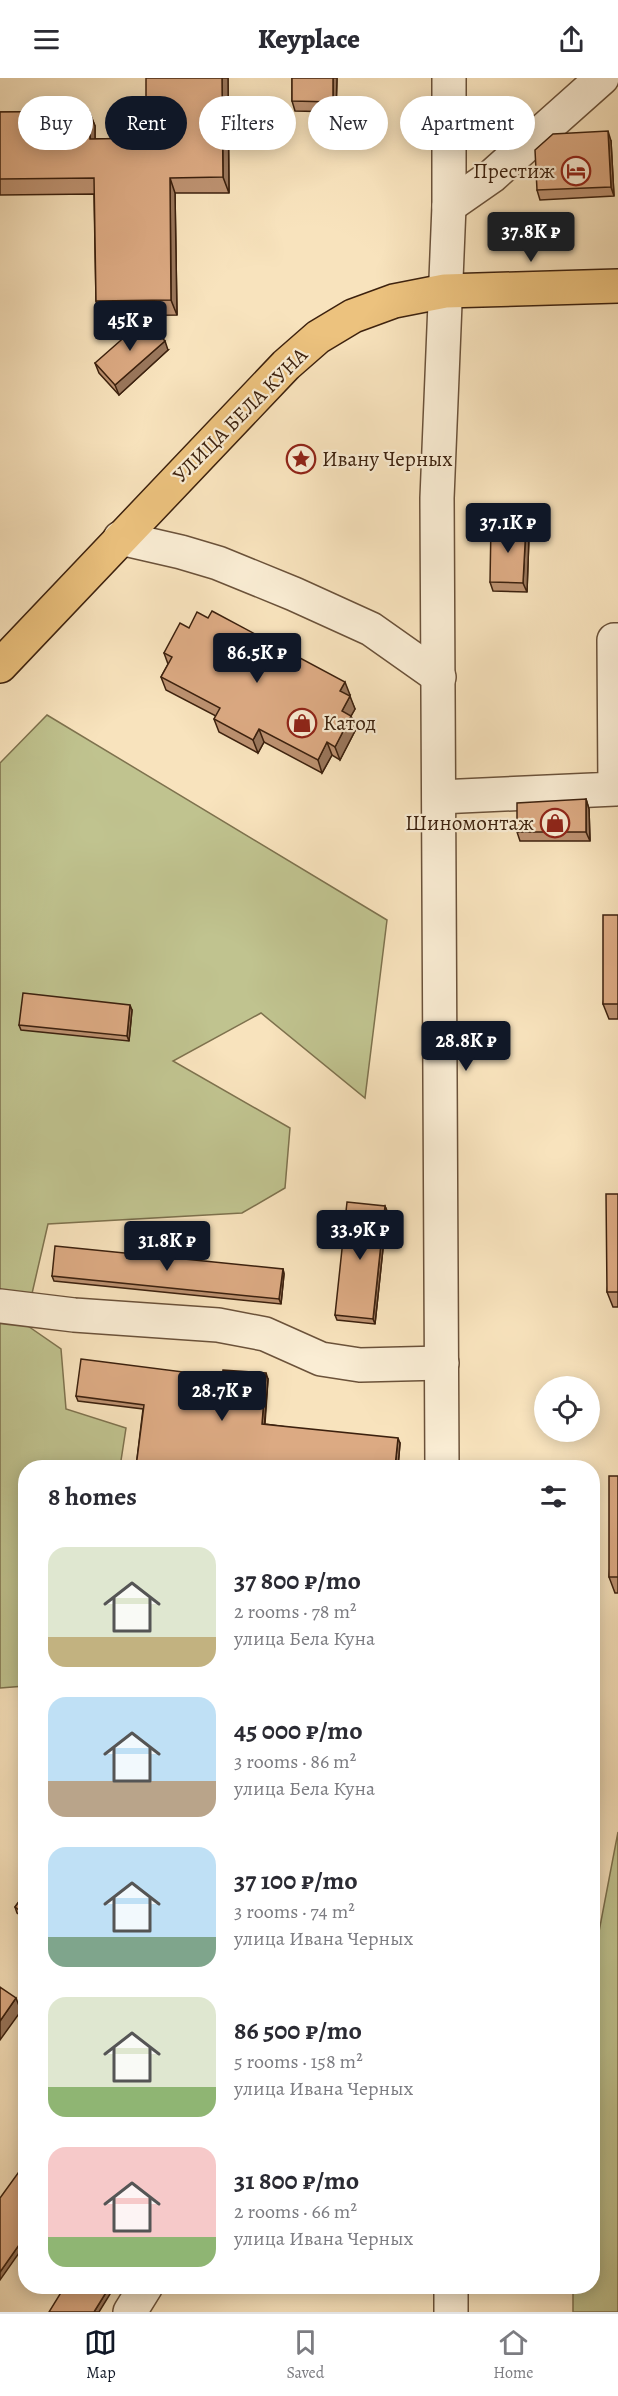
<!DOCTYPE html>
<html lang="en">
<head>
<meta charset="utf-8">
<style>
  :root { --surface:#fff; --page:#f2f2f3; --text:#2b2b33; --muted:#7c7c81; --line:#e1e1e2; --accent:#111827 }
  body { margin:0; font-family:Alegreya,serif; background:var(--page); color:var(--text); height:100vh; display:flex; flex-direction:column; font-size:22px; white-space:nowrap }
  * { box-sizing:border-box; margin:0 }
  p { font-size:20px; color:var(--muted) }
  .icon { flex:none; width:33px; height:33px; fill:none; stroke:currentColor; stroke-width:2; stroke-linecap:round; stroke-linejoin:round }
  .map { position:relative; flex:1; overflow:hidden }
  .sheet { position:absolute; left:18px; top:1382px; width:582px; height:834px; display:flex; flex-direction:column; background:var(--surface); border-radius:24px; box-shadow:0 3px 15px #0003 }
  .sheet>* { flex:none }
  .hud { position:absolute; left:18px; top:18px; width:582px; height:54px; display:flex; gap:12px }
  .buttons { position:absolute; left:534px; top:1298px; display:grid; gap:12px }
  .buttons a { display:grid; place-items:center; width:66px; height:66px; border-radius:50%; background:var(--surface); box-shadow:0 3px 15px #0003; font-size:30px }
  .price { position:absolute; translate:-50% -51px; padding:0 14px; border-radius:6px; background:var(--accent); color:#fff; font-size:20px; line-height:39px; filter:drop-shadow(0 2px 3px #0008) }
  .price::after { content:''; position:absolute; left:50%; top:36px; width:18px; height:14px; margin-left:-9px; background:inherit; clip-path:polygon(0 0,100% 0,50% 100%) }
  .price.active { background:#222; color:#fff }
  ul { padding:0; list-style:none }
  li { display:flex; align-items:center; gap:18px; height:150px; padding:0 30px }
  li span { display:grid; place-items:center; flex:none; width:168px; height:120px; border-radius:18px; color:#555 }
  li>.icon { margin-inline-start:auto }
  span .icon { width:72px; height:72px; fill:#fffc; stroke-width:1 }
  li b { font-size:26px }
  h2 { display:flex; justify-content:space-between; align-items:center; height:72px; padding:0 30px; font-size:26px }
  .chip { padding:0 21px; border-radius:27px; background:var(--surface); box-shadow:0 3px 15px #0003; font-size:21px; line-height:54px }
  .chip.active { background:var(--accent); color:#fff }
  header { display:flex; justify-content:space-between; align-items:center; height:78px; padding:0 30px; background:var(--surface); font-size:27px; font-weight:800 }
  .dock { display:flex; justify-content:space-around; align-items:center; height:84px; border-top:2px solid var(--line); background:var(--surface); font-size:16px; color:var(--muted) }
  .dock a { display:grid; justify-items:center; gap:3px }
  .dock .active { color:var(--accent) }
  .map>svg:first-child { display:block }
  .green { fill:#c0c38f; stroke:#7e724e; stroke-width:1.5 }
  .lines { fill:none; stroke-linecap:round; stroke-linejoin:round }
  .minor-casing { stroke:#6b523a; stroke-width:36 }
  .major-casing { stroke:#3c210e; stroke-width:36 }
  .minor { stroke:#faedd4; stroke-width:33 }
  .major { stroke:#ecc27e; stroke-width:33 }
  .wall { fill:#bd9271; stroke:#3c210e; stroke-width:1.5 }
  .shaded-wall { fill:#9a775c; stroke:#3c210e; stroke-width:1.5 }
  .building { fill:#dcaa83; stroke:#3c210e; stroke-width:1.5 }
  .labels { text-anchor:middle; stroke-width:4.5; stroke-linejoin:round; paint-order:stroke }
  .poi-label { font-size:21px; fill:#3c210e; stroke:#faedd4; text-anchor:end }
  .street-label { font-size:21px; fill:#3c210e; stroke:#faedd4 }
</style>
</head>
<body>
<header><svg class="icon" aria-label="menu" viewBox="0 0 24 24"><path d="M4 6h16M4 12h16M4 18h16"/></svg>Keyplace<svg class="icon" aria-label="share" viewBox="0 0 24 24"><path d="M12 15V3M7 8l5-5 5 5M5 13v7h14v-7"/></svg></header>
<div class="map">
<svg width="618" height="2234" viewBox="0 0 618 2234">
  <rect width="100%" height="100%" fill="#f8e3bd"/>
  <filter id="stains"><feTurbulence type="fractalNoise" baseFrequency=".00333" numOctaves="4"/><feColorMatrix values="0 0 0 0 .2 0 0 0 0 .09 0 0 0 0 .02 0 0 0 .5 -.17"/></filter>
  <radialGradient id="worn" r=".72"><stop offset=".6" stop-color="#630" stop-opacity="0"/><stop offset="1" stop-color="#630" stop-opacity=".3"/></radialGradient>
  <g class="green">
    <polygon points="47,637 387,842 365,1020 261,935 173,983 290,1050 285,1110 242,1135 48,1146 25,1246 61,1271 66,1331 126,1350 120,1389 26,1389 25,1608 0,1610 0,685"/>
    <polygon points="618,1754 618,2234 573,2234 573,2208 592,2208 593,1885"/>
  </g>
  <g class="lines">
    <g class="minor-casing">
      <g id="minor">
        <polyline points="449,128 492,98 602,0"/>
        <polyline points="120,460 181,474 218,485 294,516 371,551 439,599"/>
        <polyline points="439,719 615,711 614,562 618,562"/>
        <polyline points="0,1228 74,1237 218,1247 265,1256 321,1281 360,1287 442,1285"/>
        <polyline points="442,1389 437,420 449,128 449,0"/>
        <polyline points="451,2208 451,2234"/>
        <polyline points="130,2234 146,2208"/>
      </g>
    </g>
    <g class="major-casing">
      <polyline id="major" points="0,588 286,287 318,259 353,238 394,223 445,213 618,208"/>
    </g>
    <use href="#minor" class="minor"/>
    <use href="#major" class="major"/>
  </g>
  <g class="wall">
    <polygon points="228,0 229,115 175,115 177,237 101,238 96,223 94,116 0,117 0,34 89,33 95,48 95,61 146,60"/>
    <polygon points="292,0 337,0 336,34 295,33 292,23"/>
    <polygon points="611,63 614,118 540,122 537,112"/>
    <polygon points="168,272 119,317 99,295 95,285"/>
    <polygon points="526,448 529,458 527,514 493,513 490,504"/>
    <polygon points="189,550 350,617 349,618 355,631 351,638 356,651 340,682 332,677 322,695 264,664 258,675 219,654 214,641 216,638 166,612 161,599 168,586 164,575"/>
    <polygon points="586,721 589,731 590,763 520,763 517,754"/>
    <polygon points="618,837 618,941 609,941 603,926"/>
    <polygon points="132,932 129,963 21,952 19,947"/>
    <polygon points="618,1116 618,1229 613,1229 607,1214"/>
    <polygon points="385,1128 387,1133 375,1246 337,1242 335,1237"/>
    <polygon points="283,1191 284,1196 281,1226 54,1203 52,1198"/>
    <polygon points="222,1299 268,1301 265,1346 400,1365 398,1389 136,1389 143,1331 78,1323 76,1318"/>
    <polygon points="618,1398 618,1515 615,1515 609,1499"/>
    <polygon points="26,1814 26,1841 17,1835 15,1829"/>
  </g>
  <g class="shaded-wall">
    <polygon points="222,0 228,0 229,115 223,99"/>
    <polygon points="333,0 337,0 336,34 333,24"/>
    <polygon points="89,33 95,48 95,76 90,61"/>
    <polygon points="608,53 611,63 614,118 611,109"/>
    <polygon points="170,100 175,115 177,237 171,222"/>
    <polygon points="165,263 168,272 119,317 115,307"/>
    <polygon points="526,448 529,458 527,514 523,505"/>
    <polygon points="345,604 350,617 345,626 340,613"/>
    <polygon points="350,618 355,631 347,645 342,633"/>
    <polygon points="351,638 356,651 340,682 335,669"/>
    <polygon points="259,651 264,664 258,675 253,662"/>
    <polygon points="327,664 332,677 322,695 318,682"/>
    <polygon points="586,721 589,731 590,763 586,754"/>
    <polygon points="130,927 132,932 129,963 127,958"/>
    <polygon points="385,1128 387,1133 375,1246 373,1241"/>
    <polygon points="283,1191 284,1196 281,1226 279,1221"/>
    <polygon points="266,1295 268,1301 264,1351 262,1346"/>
    <polygon points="398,1360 400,1365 398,1389 395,1389"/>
    <polygon points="16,1920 21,1933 0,1962 0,1943"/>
    <polygon points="26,2157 26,2165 0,2202 0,2194"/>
    <polygon points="110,2208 115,2208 99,2234 94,2234"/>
  </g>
  <g class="building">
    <polygon points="146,0 222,0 223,99 170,100 171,222 96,223 94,100 0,101 0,34 89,33 90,61 146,60"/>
    <polygon points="292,0 333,0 333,24 292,23"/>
    <polygon points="608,53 611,109 537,112 535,72 553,56"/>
    <polygon points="145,241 165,263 115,307 95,285"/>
    <polygon points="491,447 526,448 523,505 490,504"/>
    <polygon points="212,533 345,604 340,613 350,618 342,633 351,638 335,669 327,664 318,682 259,651 253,662 214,641 220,630 161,599 172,579 164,575 180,545 189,550 197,534 208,540"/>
    <polygon points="586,721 586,754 517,754 517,725"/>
    <rect x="603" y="837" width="15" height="89"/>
    <polygon points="23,915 130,927 127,958 19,947"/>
    <polygon points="606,1116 618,1116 618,1214 607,1214"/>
    <polygon points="347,1124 385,1128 373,1241 335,1237"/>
    <polygon points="55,1168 283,1191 279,1221 52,1198"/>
    <polygon points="81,1281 222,1299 223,1292 266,1295 262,1346 398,1360 395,1389 136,1389 144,1327 76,1318"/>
    <rect x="609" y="1398" width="9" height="101"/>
    <polygon points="26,1814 26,1837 15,1829"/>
    <polygon points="0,1909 16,1920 0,1943"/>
    <polygon points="26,2084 26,2157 0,2194 0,2120"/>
    <polygon points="65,2208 110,2208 94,2234 49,2234"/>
  </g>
  <defs>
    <g id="hotel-ring" transform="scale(1.5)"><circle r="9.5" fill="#faedd4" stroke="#8f2418" stroke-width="1.5"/><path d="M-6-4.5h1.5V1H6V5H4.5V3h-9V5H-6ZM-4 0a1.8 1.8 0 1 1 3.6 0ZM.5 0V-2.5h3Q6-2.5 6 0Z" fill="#8f2418"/></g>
    <g id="sight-ring" transform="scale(1.5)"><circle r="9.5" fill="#faedd4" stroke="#8f2418" stroke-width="1.5"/><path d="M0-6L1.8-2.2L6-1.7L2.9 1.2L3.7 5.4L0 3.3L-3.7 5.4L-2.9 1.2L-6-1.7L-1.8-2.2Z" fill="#8f2418"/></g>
    <g id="shop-ring" transform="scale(1.5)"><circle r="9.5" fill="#faedd4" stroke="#8f2418" stroke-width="1.5"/><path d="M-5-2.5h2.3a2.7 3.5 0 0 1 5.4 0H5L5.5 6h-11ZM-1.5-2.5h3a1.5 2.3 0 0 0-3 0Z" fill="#8f2418"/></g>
  </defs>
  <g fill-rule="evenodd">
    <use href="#hotel-ring" x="576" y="93"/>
    <use href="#sight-ring" x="301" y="381"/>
    <use href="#shop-ring" x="302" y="645"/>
    <use href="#shop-ring" x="555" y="745"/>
  </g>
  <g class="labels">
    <g class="poi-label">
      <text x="555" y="100">Престиж</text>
      <text x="322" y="388" text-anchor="start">Ивану Черных</text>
      <text x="323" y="652" text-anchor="start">Катод</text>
      <text x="534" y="752">Шиномонтаж</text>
    </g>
    <g class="street-label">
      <text transform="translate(240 337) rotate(-45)" y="7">УЛИЦА БЕЛА КУНА</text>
    </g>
  </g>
  <rect width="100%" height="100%" filter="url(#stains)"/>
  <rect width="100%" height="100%" fill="url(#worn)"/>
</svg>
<div class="buttons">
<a><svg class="icon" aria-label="locate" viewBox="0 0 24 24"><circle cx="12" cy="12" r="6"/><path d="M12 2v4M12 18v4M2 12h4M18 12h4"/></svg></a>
</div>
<b class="price active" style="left:531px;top:185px">37.8K ₽</b>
<b class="price" style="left:130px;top:274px">45K ₽</b>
<b class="price" style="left:508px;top:476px">37.1K ₽</b>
<b class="price" style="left:257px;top:606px">86.5K ₽</b>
<b class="price" style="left:466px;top:994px">28.8K ₽</b>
<b class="price" style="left:360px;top:1183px">33.9K ₽</b>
<b class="price" style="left:167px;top:1194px">31.8K ₽</b>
<b class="price" style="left:222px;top:1344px">28.7K ₽</b>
<div class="hud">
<a class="chip">Buy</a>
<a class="chip active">Rent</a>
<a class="chip">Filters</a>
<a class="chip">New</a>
<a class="chip">Apartment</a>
</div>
<section class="sheet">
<h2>8 homes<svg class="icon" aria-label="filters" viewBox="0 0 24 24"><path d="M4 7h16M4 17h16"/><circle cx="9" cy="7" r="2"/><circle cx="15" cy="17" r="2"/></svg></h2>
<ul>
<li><span style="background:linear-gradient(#dfe7d0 75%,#c2b280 0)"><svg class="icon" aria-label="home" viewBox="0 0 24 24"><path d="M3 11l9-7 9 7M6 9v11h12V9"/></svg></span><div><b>37 800 ₽/mo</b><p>2 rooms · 78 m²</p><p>улица Бела Куна</p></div></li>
<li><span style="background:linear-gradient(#bfe0f5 70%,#b9a48a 0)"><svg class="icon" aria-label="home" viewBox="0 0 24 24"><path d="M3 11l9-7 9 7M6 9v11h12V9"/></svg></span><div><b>45 000 ₽/mo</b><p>3 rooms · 86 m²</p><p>улица Бела Куна</p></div></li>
<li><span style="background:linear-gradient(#bfe0f5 75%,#7fa58c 0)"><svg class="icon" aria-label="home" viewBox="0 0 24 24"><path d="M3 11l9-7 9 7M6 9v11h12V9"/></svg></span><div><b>37 100 ₽/mo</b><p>3 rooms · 74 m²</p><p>улица Ивана Черных</p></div></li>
<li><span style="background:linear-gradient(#dfe7d0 75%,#8fb573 0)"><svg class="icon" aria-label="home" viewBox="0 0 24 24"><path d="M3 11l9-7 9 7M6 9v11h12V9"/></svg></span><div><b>86 500 ₽/mo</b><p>5 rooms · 158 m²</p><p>улица Ивана Черных</p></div></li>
<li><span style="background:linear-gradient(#f6c9c9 75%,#8fb573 0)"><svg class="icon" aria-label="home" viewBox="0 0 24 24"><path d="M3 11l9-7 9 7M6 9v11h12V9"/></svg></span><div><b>31 800 ₽/mo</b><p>2 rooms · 66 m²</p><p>улица Ивана Черных</p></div></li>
</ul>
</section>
</div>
<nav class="dock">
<a class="active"><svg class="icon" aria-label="map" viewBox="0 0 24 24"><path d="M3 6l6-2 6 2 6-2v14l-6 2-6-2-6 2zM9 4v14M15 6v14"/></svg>Map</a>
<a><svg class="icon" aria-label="saved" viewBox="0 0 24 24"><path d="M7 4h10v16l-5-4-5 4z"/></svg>Saved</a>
<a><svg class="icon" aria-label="home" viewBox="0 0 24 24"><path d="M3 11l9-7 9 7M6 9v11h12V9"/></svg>Home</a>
</nav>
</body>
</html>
